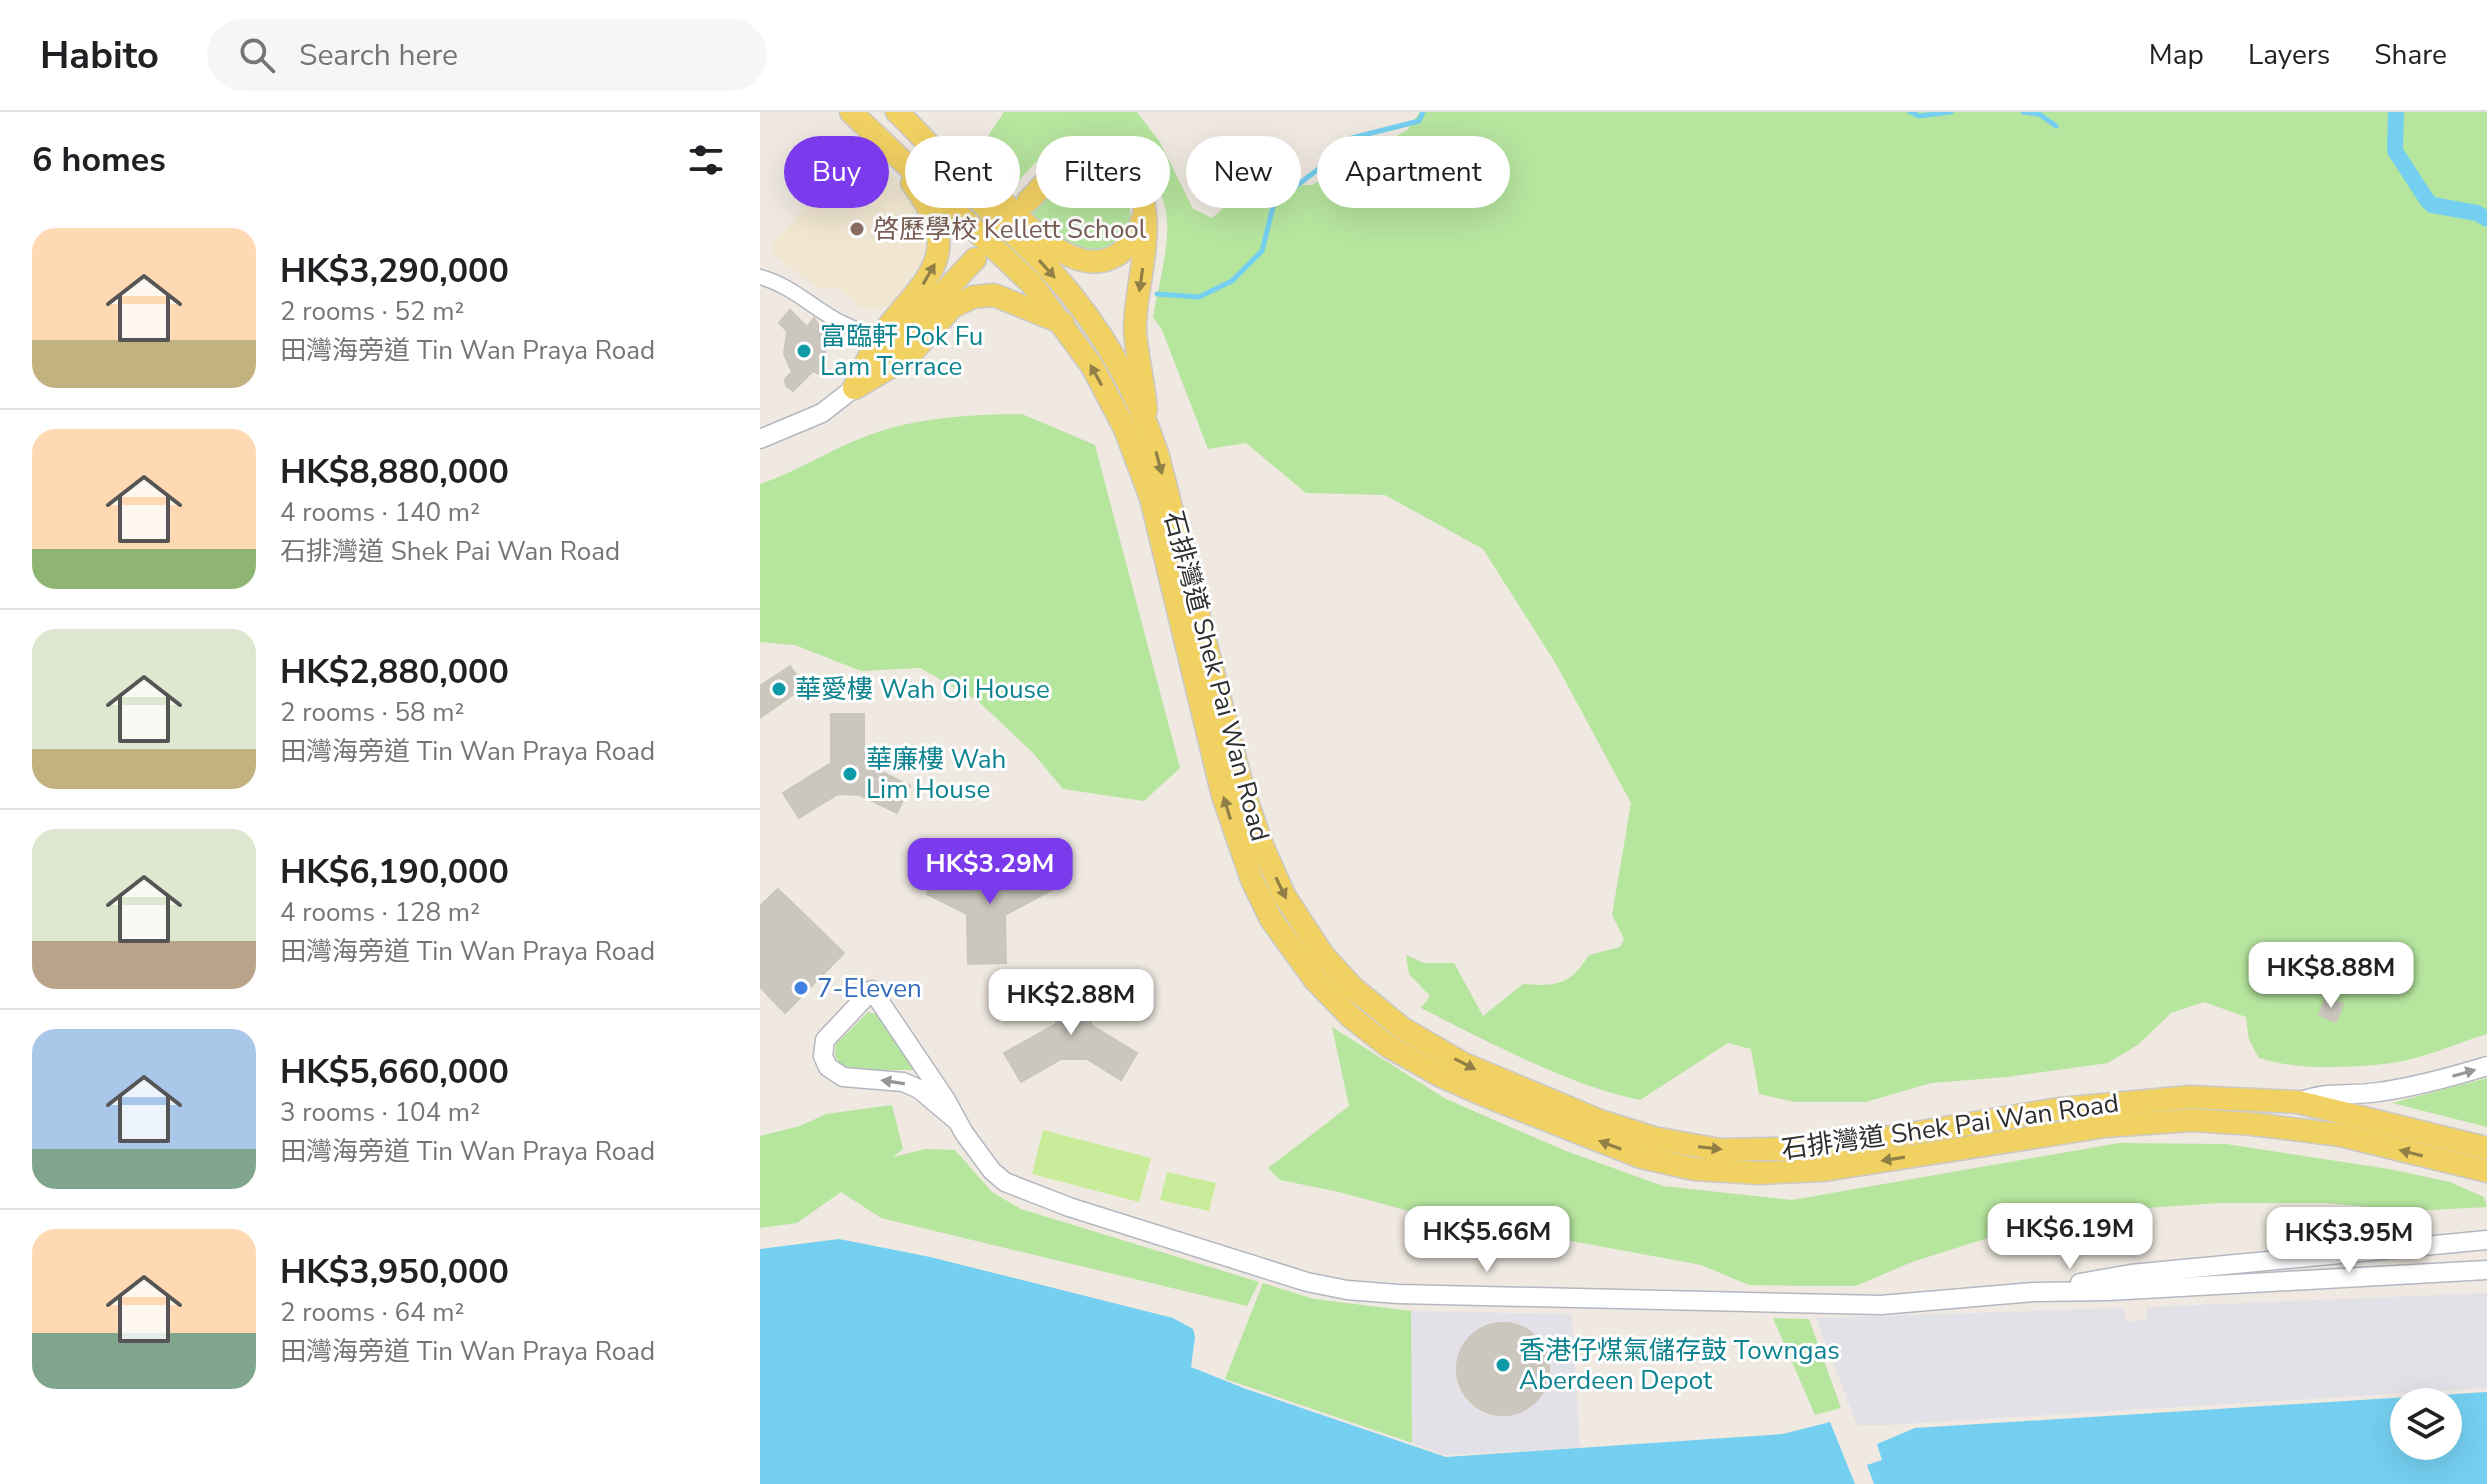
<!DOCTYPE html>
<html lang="en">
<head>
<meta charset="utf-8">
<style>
  :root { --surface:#fff; --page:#f6f6f6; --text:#202124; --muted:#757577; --line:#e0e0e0; --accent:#7c3aed }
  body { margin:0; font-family:"Nunito Sans","Noto Sans TC",sans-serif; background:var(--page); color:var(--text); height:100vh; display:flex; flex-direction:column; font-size:30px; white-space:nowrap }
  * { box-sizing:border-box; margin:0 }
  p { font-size:26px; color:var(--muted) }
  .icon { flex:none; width:44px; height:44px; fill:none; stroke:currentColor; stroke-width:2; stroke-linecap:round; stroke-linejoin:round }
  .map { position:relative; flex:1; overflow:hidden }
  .details { display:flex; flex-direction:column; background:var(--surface); width:760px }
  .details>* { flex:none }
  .top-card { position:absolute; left:24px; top:24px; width:760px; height:72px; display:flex; gap:16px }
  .controls { position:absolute; left:1630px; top:1276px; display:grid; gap:16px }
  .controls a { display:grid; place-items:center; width:72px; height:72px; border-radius:50%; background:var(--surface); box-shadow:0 8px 32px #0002; font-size:40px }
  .price { position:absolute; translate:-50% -68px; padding:0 18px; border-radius:16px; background:#fff; color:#222; font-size:26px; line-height:52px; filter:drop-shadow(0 2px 4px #0008) }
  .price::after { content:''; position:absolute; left:50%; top:48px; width:24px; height:18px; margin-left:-12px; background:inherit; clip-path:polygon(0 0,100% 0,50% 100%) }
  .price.on { background:var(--accent); color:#fff }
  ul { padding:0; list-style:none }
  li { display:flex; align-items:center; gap:24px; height:200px; padding:0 32px }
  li+li { border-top:2px solid var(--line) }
  li span { display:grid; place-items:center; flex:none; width:224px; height:160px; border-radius:24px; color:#555 }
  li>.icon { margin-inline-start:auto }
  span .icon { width:96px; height:96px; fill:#fffc; stroke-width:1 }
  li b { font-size:34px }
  h2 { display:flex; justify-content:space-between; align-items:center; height:96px; padding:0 32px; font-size:34px }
  .tag { padding:0 28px; border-radius:36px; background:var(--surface); box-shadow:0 8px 32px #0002; font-size:28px; line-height:72px }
  .tag.on { background:var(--accent); color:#fff }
  header { display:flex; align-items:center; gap:48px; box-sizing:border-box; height:112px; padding:0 40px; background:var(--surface); border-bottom:2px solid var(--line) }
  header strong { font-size:38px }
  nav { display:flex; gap:44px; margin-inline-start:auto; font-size:28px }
  .search { width:560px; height:72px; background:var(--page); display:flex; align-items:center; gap:20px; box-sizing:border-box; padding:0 28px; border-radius:44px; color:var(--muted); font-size:30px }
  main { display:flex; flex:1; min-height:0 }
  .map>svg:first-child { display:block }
  .industrial { fill:#e3e1e8 }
  .education { fill:#f0e6d1 }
  .green { fill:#b6e59e }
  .pitch { fill:#c9ec9a }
  .water { fill:#75cff0; fill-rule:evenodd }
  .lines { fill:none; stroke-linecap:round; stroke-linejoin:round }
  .stream { stroke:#75cff0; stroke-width:5 }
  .canal { stroke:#75cff0; stroke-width:16 }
  .building { fill:#cbc7bf; stroke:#cbc5ba; stroke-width:2 }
  .street-casing { stroke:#b4b7c1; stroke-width:17 }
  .secondary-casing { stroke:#b4b7c1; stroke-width:21 }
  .primary-casing { stroke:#c9c9c9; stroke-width:25 }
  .street { stroke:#fff; stroke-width:14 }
  .secondary { stroke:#fff; stroke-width:18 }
  .primary { stroke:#f2d163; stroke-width:22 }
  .oneway { fill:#908048 }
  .oneway2 { fill:#969696 }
  .education-dot { fill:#8d6e63; stroke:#fff; stroke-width:3 }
  .culture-dot { fill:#0f9aa8; stroke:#fff; stroke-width:3 }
  .shop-dot { fill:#3f7fe0; stroke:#fff; stroke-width:3 }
  .labels { text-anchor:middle; stroke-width:6; stroke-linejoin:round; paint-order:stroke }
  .education-label { font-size:26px; fill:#785e54; stroke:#fff; text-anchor:start }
  .culture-label { font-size:26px; fill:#0d838f; stroke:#fff; text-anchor:start }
  .street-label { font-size:26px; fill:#2e2e2e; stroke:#fff }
  .shop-label { font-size:26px; fill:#366cbe; stroke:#fff; text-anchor:start }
</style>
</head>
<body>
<header>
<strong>Habito</strong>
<div class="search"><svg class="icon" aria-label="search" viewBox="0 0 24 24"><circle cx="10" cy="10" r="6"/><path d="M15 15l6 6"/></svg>Search here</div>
<nav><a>Map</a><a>Layers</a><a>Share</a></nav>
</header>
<main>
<section class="details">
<h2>6 homes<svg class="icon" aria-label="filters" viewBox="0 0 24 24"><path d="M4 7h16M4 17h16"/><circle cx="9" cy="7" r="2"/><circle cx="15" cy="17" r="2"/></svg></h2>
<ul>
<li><span style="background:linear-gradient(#ffd9b3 70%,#c2b280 0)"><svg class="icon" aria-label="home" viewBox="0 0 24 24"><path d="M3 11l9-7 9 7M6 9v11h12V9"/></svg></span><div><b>HK$3,290,000</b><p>2 rooms · 52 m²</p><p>田灣海旁道 Tin Wan Praya Road</p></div></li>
<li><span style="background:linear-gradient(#ffd9b3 75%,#8fb573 0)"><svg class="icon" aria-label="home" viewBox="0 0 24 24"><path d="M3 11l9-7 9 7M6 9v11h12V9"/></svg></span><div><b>HK$8,880,000</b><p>4 rooms · 140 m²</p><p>石排灣道 Shek Pai Wan Road</p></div></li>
<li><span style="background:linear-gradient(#dfe7d0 75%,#c2b280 0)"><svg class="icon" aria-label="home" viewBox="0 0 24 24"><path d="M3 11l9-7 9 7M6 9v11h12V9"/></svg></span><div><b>HK$2,880,000</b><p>2 rooms · 58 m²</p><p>田灣海旁道 Tin Wan Praya Road</p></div></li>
<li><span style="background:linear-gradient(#dfe7d0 70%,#b9a48a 0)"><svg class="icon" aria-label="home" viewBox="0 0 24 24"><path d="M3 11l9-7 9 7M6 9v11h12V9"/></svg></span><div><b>HK$6,190,000</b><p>4 rooms · 128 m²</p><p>田灣海旁道 Tin Wan Praya Road</p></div></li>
<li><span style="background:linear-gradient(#a9c7e8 75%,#7fa58c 0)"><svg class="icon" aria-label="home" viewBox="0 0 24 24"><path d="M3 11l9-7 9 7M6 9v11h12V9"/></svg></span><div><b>HK$5,660,000</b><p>3 rooms · 104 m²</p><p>田灣海旁道 Tin Wan Praya Road</p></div></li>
<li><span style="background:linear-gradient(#ffd9b3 65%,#7fa58c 0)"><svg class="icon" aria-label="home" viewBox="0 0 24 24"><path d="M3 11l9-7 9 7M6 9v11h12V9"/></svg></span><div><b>HK$3,950,000</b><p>2 rooms · 64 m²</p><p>田灣海旁道 Tin Wan Praya Road</p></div></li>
</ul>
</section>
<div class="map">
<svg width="1727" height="1372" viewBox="0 0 1727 1372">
  <rect width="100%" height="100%" fill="#efe9e1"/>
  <g class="industrial">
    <polygon points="1727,1181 1727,1276 1128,1313 1097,1313 1056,1206 1364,1196 1366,1210 1386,1208 1387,1195"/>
    <polygon points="651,1199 812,1202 820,1336 685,1343 652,1331"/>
  </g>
  <polygon class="education" points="100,33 152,83 169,127 163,148 130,195 111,198 99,195 78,176 58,177 10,140 11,133"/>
  <g class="green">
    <path d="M244,0H377L400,30L433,97L452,106L489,74L552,73L647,18L660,0H1727V922C1694,932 1658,949 1624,952C1585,956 1536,958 1499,946L1489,928L1486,905L1444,890L1411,901L1379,932L1348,951L1247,965L1171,971L1106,990H1035L999,982L991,937L968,931L880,988C807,973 727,929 661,896L670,884L649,862L646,843L664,851H694L723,904L763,872C797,875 811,872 829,843L860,835L864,827L852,803L871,691L796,552L723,437L625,383L546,381L486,331L448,337L402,218L393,205C398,175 409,139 407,108C402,50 351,6 295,36C279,44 266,61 254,74L218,39Z"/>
    <path d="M339,56C392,80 373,151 317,139C305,136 279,111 268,102C295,71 295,60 339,56Z"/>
    <path d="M262,302L335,333L420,656L384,689L303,677L273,641L217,588L160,556L101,559L35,533L0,530V372C34,361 64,341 97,328C150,305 206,303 262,302Z"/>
    <polygon points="108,900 121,903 156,958 93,958 79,951 75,943 76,932"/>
    <polygon points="572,915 686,987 806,1039 903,1074 1032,1088 1359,1031 1466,1032 1629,1057 1690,1070 1724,1085 1727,1095 1650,1099 1567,1091 1461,1091 1356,1098 1272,1112 1152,1150 1096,1174 1042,1174 989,1173 941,1153 649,1099 579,1080 520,1068 508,1056 589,994"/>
    <polygon points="1727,966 1727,1015 1632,991"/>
    <polygon points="132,993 143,1037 133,1045 166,1037 195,1038 232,1080 261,1097 499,1170 487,1194 121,1106 81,1080 37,1111 0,1116 0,1024 40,1014 66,1002"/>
    <polygon points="503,1171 554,1187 651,1199 652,1331 465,1267"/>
    <polygon points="1013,1206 1049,1207 1081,1296 1055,1303"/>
  </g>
  <g class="pitch">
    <polygon points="283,1018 391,1046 379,1090 272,1062"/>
    <polygon points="407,1060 456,1071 449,1099 400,1088"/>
  </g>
  <g class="water">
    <polygon points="79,1127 170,1145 413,1206 433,1217 435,1225 431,1255 486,1277 686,1345 1023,1322 1070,1310 1095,1372 0,1372 0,1137"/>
    <path d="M1727,1280V1372H1114L1107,1353L1122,1348L1117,1332L1155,1316ZM1644,1290H1688V1334H1644Z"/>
  </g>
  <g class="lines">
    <g class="stream">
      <polyline points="1150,0 1159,4 1191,0"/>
      <polyline points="1263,0 1279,2 1296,14"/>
      <polyline points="397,182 439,185 472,169 502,139 514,91 569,49 588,27 659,9 663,0"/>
    </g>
    <polyline class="canal" points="1636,0 1635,39 1667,88 1672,93 1717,101 1727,107"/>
  </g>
  <g class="building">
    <polygon points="30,198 47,215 54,206 63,220 65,235 65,249 59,262 53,259 33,279 26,274 25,267 32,260 24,242 27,219 19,211"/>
    <polygon points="30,554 42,571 36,576 38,579 0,606 0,574"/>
    <polygon points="71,602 104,602 104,651 150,674 137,701 100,683 78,682 39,706 23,681 71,651"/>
    <polygon points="280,748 295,776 245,803 246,851 208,852 207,802 167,782 181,754 214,771 240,769"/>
    <polygon points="18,777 84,841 25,901 0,875 0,794"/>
    <polygon points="296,866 332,867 331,913 377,941 361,968 327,947 301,947 261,970 244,941 296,912"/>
    <polygon points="1566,885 1583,892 1576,910 1559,903"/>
    <circle cx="743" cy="1257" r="46"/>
  </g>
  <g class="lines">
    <g class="street-casing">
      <path id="street" d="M0,165C45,177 68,217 121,223"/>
    </g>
    <g class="secondary-casing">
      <g id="secondary">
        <polyline points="0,327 62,301 94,276"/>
        <path d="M1538,990C1570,978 1586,985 1618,980C1655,975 1691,965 1727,954"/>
        <polyline points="196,1008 159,977 143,970 83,965 68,955 63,944 65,928 112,878 186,988 204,1021 232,1059 245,1070 309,1095 547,1170 587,1178 638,1182 1121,1193 1273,1180 1348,1179 1727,1158"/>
        <polyline points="1320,1171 1371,1162 1727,1128"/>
      </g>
    </g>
    <g class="primary-casing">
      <g id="primary">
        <polyline points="91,0 271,171 332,254 365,317 391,386 463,684 492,768 511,807 555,868 591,905 628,934 681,964 731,986 881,1045 934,1057 998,1061 1064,1058 1346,1014 1432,1008 1492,1012 1580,1023 1727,1059"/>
        <path d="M137,0C164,25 187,53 212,81C237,108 266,132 291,159C339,212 376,276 398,344L483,678L502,733L524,783L563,843L592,875L642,916L704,952L840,1009L894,1026L960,1038L1065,1036L1299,997L1430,985L1538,990L1727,1036"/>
        <path d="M228,75C258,103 312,171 357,143C371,134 379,123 382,108"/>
        <path d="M268,89C291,65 313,35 350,50C413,75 373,170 375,219C377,245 384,272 386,298"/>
        <polyline points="114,255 215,147"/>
        <path d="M94,276C103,259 111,237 123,221C168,164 206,142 152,71"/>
        <polyline points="95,276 149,244 192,195 213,185 234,183 303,211"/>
      </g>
    </g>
    <use href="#street" class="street"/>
    <use href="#secondary" class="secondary"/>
    <use href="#primary" class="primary"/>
  </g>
  <defs><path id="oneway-solid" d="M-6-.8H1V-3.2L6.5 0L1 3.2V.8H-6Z" transform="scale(2)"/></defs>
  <g class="oneway">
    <use href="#oneway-solid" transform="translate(287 157) rotate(48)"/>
    <use href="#oneway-solid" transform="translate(169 162) rotate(-60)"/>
    <use href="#oneway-solid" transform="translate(381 168) rotate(98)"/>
    <use href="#oneway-solid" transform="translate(336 263) rotate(-119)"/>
    <use href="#oneway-solid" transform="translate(399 351) rotate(75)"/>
    <use href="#oneway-solid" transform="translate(467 696) rotate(-107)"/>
    <use href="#oneway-solid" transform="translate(521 776) rotate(64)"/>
    <use href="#oneway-solid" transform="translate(705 952) rotate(27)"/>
    <use href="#oneway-solid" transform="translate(850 1033) rotate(-159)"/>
    <use href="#oneway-solid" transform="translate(950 1036) rotate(7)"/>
    <use href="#oneway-solid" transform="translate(1651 1041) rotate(-166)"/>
    <use href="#oneway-solid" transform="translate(1133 1047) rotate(171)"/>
  </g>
  <g class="oneway2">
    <use href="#oneway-solid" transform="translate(1704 961) rotate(-16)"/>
    <use href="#oneway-solid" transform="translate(133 970) rotate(-171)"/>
  </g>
  <circle class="education-dot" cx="97" cy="117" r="8"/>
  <g class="culture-dot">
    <circle cx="44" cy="239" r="8"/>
    <circle cx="19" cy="577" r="8"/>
    <circle cx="90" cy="662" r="8"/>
    <circle cx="743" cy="1253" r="8"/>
  </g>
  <circle class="shop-dot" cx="41" cy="876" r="8"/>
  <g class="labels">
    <g class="education-label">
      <text x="113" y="126">啓歷學校 Kellett School</text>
    </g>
    <g class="culture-label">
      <text x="60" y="233">富臨軒 Pok Fu<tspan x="60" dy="30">Lam Terrace</tspan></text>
      <text x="35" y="586">華愛樓 Wah Oi House</text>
      <text x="106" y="656">華廉樓 Wah<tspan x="106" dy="30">Lim House</tspan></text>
      <text x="759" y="1247">香港仔煤氣儲存鼓 Towngas<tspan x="759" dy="30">Aberdeen Depot</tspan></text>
    </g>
    <g class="street-label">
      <text transform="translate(457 564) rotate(75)" y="9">石排灣道 Shek Pai Wan Road</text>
      <text transform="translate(1190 1014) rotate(-8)" y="9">石排灣道 Shek Pai Wan Road</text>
    </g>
    <g class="shop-label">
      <text x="57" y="885">7-Eleven</text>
    </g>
  </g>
</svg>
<div class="controls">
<a><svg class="icon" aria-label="layers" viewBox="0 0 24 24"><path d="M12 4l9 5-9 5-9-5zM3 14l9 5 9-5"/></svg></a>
</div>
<b class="price on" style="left:230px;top:794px">HK$3.29M</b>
<b class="price" style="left:1571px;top:898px">HK$8.88M</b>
<b class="price" style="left:311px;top:925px">HK$2.88M</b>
<b class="price" style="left:1310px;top:1159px">HK$6.19M</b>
<b class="price" style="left:727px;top:1162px">HK$5.66M</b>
<b class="price" style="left:1589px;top:1163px">HK$3.95M</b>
<div class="top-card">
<a class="tag on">Buy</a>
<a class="tag">Rent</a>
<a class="tag">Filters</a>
<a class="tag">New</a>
<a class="tag">Apartment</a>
</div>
</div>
</main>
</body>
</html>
